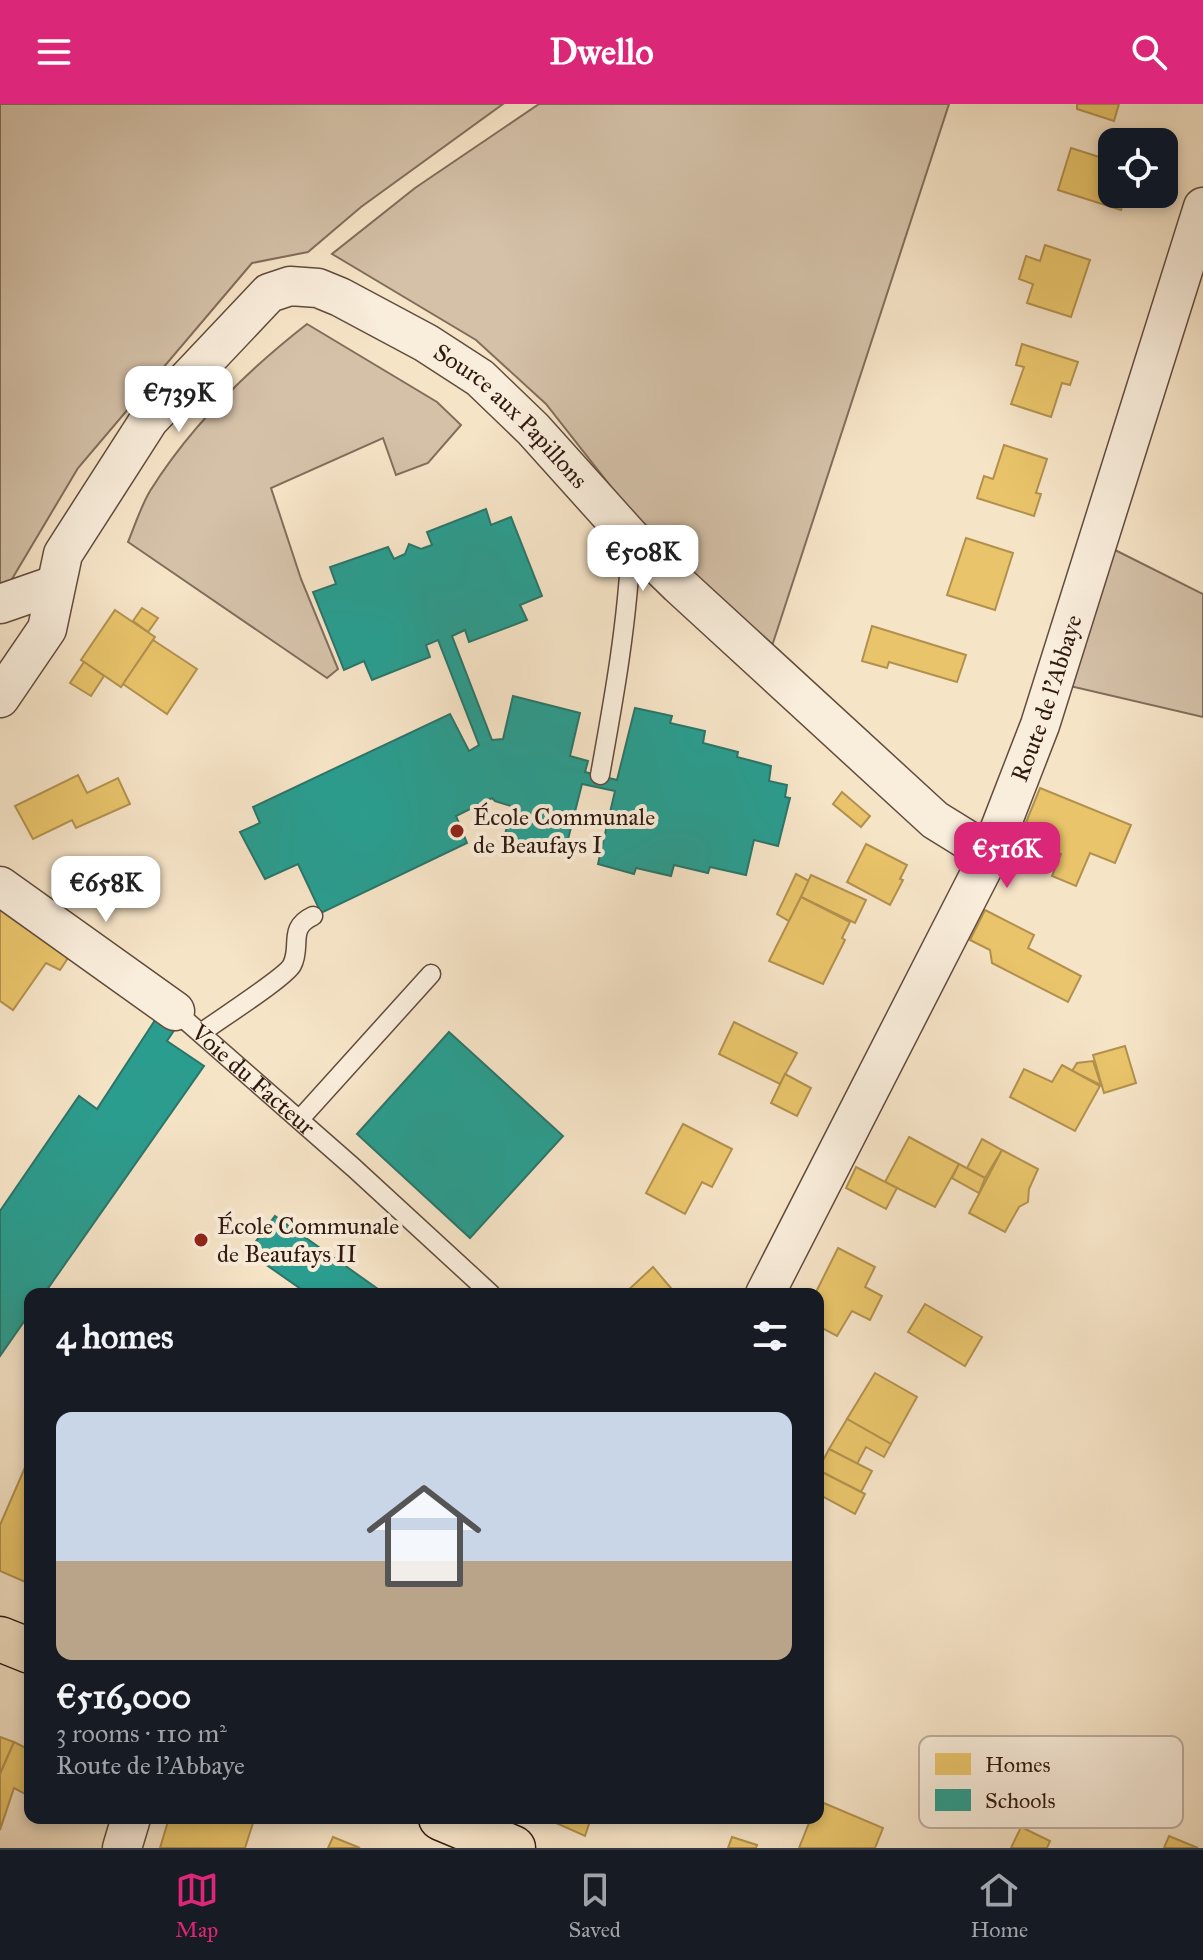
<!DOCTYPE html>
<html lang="en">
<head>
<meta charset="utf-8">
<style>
  :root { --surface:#171b24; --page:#20242c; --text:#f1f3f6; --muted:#9ea1a6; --line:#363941; --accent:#db2777 }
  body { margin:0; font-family:"IM FELL Great Primer",serif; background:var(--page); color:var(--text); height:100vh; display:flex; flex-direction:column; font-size:30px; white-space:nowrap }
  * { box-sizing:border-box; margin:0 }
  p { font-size:26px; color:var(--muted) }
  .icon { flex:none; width:44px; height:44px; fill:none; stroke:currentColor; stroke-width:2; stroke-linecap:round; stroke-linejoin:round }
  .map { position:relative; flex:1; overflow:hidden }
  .drawer { position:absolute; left:24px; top:1184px; width:800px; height:536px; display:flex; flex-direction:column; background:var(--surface); border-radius:16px; box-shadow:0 4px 12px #0003 }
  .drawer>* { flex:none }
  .fabs { position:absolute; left:1098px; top:24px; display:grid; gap:16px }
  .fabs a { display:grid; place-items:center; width:80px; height:80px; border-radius:16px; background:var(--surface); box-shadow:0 4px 12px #0003; font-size:40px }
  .price { position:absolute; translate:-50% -68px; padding:0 18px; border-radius:16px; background:#fff; color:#222; font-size:26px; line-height:52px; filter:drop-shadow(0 2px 4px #0008) }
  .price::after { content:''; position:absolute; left:50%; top:48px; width:24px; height:18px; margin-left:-12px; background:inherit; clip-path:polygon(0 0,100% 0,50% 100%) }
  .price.active { background:var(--accent); color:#fff }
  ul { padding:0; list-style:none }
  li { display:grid; align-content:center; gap:16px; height:424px; padding:0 32px }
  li+li { border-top:2px solid var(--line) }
  li span { display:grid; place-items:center; height:248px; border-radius:16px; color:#555 }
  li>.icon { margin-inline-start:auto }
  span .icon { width:144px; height:144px; fill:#fffc; stroke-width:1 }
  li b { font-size:34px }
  h2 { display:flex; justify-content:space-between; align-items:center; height:96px; padding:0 32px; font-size:34px }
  header { display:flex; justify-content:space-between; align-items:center; height:104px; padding:0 32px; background:var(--accent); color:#fff; font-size:36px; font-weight:700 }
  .tab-bar { display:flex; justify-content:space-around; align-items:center; height:112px; border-top:2px solid var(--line); background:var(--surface); font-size:22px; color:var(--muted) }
  .tab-bar a { display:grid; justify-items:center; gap:4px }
  .tab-bar .active { color:var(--accent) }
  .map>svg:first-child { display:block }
  .green { fill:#d4c1a8; stroke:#826d5c; stroke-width:2 }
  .homes { fill:#e9c46a; stroke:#b2914f; stroke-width:2 }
  .schools { fill:#2a9d8f; stroke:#2c7569; stroke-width:2 }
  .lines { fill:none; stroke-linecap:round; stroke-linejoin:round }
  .service-casing { stroke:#624c3e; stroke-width:21 }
  .minor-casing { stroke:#624c3e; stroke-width:41 }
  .primary-casing { stroke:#301910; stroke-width:47 }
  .service { stroke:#f9eddb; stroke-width:18 }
  .minor { stroke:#f9eddb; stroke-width:38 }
  .primary { stroke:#f6e4c7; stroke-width:44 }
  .poi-dot { fill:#8f2418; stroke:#f9eddb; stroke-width:3 }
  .labels { text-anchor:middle; stroke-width:8; stroke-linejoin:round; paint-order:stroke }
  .street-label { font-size:24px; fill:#301910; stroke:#f9eddb }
  .poi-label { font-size:24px; fill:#301910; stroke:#f9eddb; text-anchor:start }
  .key { fill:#f9eddb; stroke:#bdad9e; stroke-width:2 }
  .key-label { font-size:22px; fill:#301910 }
</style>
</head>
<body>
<header><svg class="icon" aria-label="menu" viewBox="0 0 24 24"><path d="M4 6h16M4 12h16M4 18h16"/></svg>Dwello<svg class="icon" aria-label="search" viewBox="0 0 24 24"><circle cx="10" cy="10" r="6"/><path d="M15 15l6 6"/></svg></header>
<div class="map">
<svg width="1203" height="1744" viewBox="0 0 1203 1744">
  <rect width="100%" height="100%" fill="#f6e4c7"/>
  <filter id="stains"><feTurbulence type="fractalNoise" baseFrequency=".0025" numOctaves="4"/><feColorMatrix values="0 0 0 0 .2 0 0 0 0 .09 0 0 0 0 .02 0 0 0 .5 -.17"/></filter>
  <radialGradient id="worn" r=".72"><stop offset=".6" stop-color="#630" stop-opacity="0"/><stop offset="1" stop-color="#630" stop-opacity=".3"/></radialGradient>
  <g class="green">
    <polygon points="0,0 503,0 361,103 308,148 252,159 78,364 9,480 0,485"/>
    <polygon points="539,0 949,0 771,545 634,412 546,300 476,236 332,150 415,84"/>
    <path d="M307,220L437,298L461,321L428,359L396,371L383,334L271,384L301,475L338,565L327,574L128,438C135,421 141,402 150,387C190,323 248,266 307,220Z"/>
    <polygon points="1113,445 1203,490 1203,613 1070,582"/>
  </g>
  <g class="homes">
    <polygon points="1077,0 1119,0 1114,17 1077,5"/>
    <polygon points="1071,44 1112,57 1112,90 1126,90 1121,106 1058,86"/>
    <polygon points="1045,141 1090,156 1071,213 1027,199 1033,180 1019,175 1026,152 1040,157"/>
    <polygon points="1022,240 1078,258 1070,281 1062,279 1051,313 1011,300 1024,263 1016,261"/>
    <polygon points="1004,341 1047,355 1036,389 1041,390 1034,412 977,394 984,372 993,375"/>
    <polygon points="966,434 1013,449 995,506 947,491"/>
    <polygon points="142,504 158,514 148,528 133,517"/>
    <polygon points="115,506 155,533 121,583 81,556"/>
    <polygon points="872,522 966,551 957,578 889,558 887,564 862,557"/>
    <polygon points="153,536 197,565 167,610 123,580"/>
    <polygon points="84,558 104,572 91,592 70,579"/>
    <polygon points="78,671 87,689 118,674 130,700 76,724 72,716 33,735 15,702"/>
    <polygon points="1040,684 1131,721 1115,759 1090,749 1076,782 1052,772 1061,750 1020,733"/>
    <polygon points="842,688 870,712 861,723 833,700"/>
    <polygon points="866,740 907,761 900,775 903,776 890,801 847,778"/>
    <polygon points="796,770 809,777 789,817 777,810"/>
    <polygon points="811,771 866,796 855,819 801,793"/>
    <polygon points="801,793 850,818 842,834 845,836 823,880 769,857"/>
    <polygon points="0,804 70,851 60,866 46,859 13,906 0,897"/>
    <polygon points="985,806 1034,831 1028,844 1081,872 1068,898 992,859 990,846 970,836"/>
    <polygon points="734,918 797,949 780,980 719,950"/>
    <polygon points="1125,942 1136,979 1104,989 1093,951"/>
    <polygon points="1093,957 1101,981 1072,967 1077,959"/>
    <polygon points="1062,961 1100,982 1075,1027 1010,993 1024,965 1052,978"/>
    <polygon points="785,970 811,984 797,1012 771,999"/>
    <polygon points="683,1020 732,1045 712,1083 702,1078 685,1110 646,1089"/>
    <polygon points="909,1033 959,1060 935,1103 885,1078"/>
    <polygon points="982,1035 1002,1046 985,1074 967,1064"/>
    <polygon points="1002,1046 1038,1065 1029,1085 1028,1098 1019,1103 1005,1128 969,1109"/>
    <polygon points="959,1060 985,1074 979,1089 952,1074"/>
    <polygon points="856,1063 897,1084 886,1105 846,1084"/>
    <polygon points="838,1144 875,1163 865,1183 882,1192 870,1216 852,1207 837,1232 818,1222 818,1190 815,1190"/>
    <polygon points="653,1163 676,1190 624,1190"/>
    <polygon points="925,1200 982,1233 965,1262 908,1228"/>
    <polygon points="875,1269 917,1293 891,1340 847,1315"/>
    <polygon points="847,1315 891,1340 884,1353 866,1343 857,1360 829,1345"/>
    <polygon points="829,1345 872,1367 861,1388 818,1366"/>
    <polygon points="30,1352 30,1480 0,1467 0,1421"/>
    <polygon points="818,1366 865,1390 855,1410 818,1390"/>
    <polygon points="0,1633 14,1638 0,1670"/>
    <polygon points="14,1638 30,1646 30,1685 27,1691 14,1684 0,1726 0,1670"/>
    <polygon points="819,1697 883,1724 875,1744 799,1744 811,1714 818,1714"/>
    <polygon points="169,1714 238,1714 253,1719 245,1744 160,1744"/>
    <polygon points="545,1714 591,1714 585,1732"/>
    <polygon points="1021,1723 1050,1737 1047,1744 1011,1744"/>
    <polygon points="1169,1732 1198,1744 1164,1744"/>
    <polygon points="333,1733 360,1744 328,1744"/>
    <polygon points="732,1733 757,1741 756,1744 728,1744"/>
  </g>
  <g class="schools">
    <polygon points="486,405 491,421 511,413 542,492 520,501 527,516 469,538 465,526 452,532 492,636 503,635 513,592 580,609 570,652 588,657 585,668 617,676 635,604 672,612 670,619 705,627 703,639 738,648 737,653 771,662 769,677 787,681 785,693 790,694 778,742 754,736 746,771 710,763 708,769 674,761 671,772 636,764 634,770 598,760 615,687 582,680 564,751 504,736 511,702 495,697 492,694 456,712 467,739 321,809 298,760 265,775 240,728 260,719 253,703 450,610 469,647 479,641 438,536 426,541 430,553 372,576 364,557 344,566 313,488 336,480 330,463 388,443 394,455 405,450 409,440 421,445 432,441 427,428"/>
    <polygon points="161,907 179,919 167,937 204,962 44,1190 30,1190 30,1209 0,1252 0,1107 79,992 97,1005"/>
    <polygon points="449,928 563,1032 470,1134 357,1030"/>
    <polygon points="275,1112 385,1190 308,1190 248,1148"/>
  </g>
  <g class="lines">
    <g class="service-casing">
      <g id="service">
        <path d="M600,671C614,594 628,516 631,437"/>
        <path id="s1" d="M175,907L354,1064L491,1190"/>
        <path d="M201,929C217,917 286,873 292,861C302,842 287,824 313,812"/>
        <polyline points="300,1015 431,870"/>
      </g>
    </g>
    <g class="minor-casing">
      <g id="minor">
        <polyline points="0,500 55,481"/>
        <path id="s2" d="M0,594L47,525L63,450L149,316L269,189L290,182L318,184L340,193L426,239L480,274L533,325L631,434L679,481L935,716L990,750"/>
        <polyline points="0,782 175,907"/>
        <path id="s3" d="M765,1190L990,750L1040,621L1203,103"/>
        <polyline points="122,1744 131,1714"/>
      </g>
    </g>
    <g class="primary-casing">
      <g id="primary">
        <polyline points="0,1535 30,1547"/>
        <polyline points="441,1714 513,1744"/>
      </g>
    </g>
    <use href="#service" class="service"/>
    <use href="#minor" class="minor"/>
    <use href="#primary" class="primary"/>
  </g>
  <g class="poi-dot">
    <circle cx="457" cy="727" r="8"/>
    <circle cx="201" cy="1136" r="8"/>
  </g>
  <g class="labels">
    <g class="street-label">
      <text dy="8" stroke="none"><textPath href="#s2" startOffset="778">Source aux Papillons</textPath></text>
      <text dy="8" stroke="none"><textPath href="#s3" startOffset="660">Route de l'Abbaye</textPath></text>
      <text dy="8" stroke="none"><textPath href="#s1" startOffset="104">Voie du Facteur</textPath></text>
    </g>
    <g class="poi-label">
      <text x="473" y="721">École Communale<tspan x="473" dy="28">de Beaufays I</tspan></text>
      <text x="217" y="1130">École Communale<tspan x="217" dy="28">de Beaufays II</tspan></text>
    </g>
  </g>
  <rect x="919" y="1632" width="264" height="92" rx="12" class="key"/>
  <rect x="935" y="1649" width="36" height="22" fill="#e9c46a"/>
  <rect x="935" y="1685" width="36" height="22" fill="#2a9d8f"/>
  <g class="key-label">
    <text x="985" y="1668">Homes</text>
    <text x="985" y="1704">Schools</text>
  </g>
  <rect width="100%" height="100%" filter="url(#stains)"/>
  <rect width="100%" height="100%" fill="url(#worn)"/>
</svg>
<div class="fabs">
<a><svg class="icon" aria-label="locate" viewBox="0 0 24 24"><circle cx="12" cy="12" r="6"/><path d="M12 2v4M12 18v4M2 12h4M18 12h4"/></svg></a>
</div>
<b class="price" style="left:179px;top:330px">€739K</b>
<b class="price" style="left:643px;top:489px">€508K</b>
<b class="price active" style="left:1007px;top:786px">€516K</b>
<b class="price" style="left:106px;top:820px">€658K</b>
<section class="drawer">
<h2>4 homes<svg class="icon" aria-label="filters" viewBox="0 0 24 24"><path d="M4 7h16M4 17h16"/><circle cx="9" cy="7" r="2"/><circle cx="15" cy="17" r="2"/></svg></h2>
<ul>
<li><span style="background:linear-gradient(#c9d6e8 60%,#b9a48a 0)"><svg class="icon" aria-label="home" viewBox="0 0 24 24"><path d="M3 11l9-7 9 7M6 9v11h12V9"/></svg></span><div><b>€516,000</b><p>3 rooms · 110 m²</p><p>Route de l'Abbaye</p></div></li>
</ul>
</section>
</div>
<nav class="tab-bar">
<a class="active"><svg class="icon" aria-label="map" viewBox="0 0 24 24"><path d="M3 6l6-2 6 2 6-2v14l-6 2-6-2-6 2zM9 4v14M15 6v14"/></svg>Map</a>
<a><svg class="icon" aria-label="saved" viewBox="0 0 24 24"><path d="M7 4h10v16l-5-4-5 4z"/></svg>Saved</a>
<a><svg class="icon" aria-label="home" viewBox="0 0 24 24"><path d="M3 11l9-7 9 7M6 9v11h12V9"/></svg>Home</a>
</nav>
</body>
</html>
